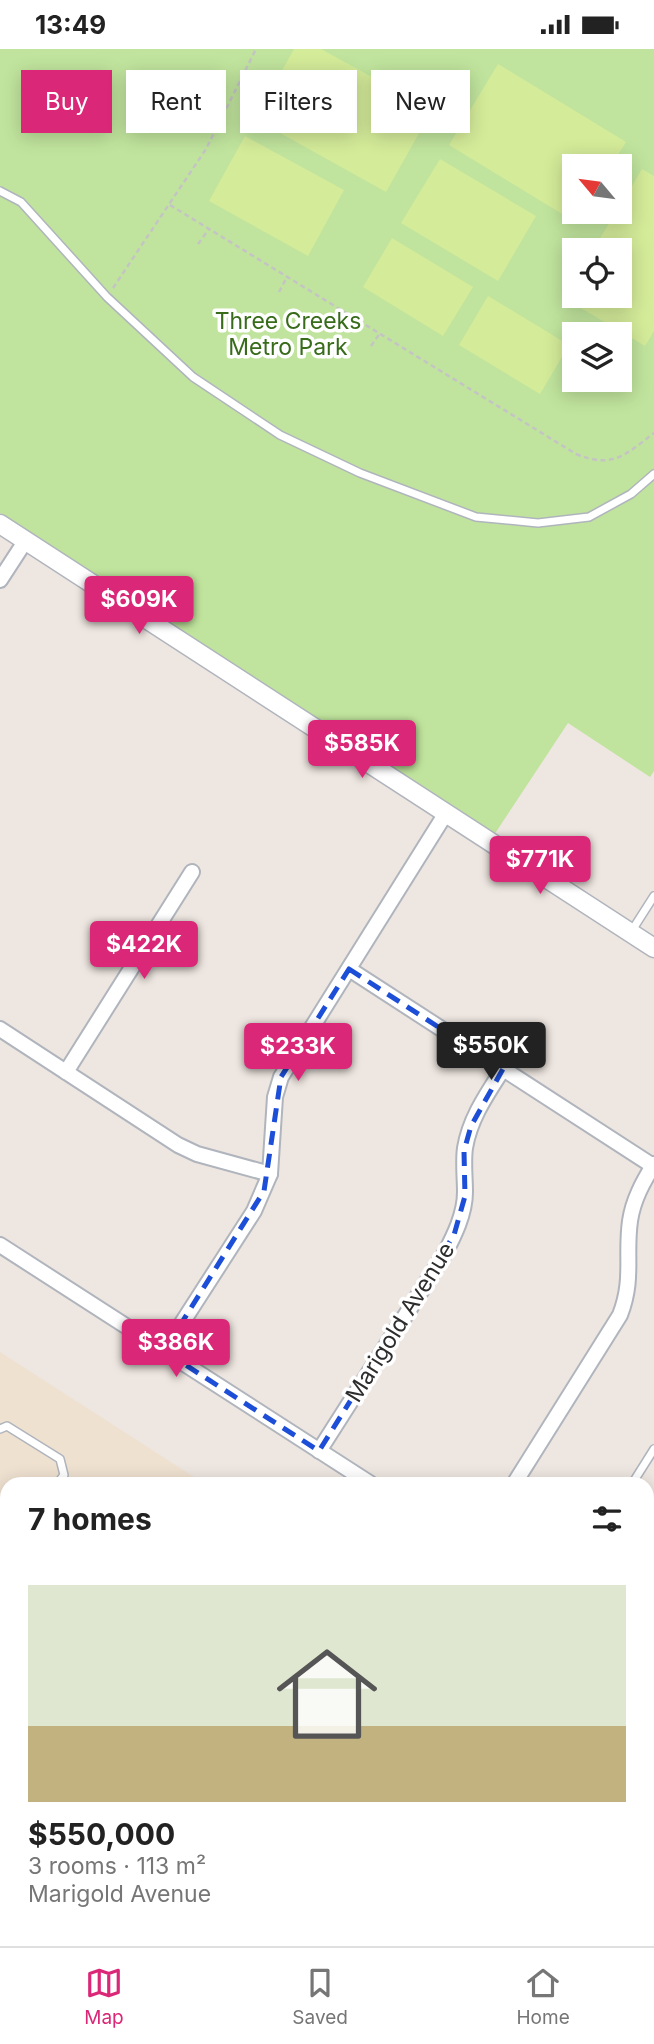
<!DOCTYPE html>
<html lang="en">
<head>
<meta charset="utf-8">
<style>
  :root { --surface:#fff; --page:#f2f2f2; --text:#222; --muted:#767676; --line:#e0e0e0; --accent:#db2777 }
  body { margin:0; font-family:Inter,sans-serif; background:var(--page); color:var(--text); height:100vh; display:flex; flex-direction:column; font-size:26px; white-space:nowrap }
  * { box-sizing:border-box; margin:0 }
  p { font-size:23px; color:var(--muted) }
  .icon { flex:none; width:38px; height:38px; fill:none; stroke:currentColor; stroke-width:2; stroke-linecap:round; stroke-linejoin:round }
  .map { position:relative; flex:1; overflow:hidden }
  .panel { position:absolute; left:0px; top:1428px; width:654px; height:469px; display:flex; flex-direction:column; background:var(--surface); border-radius:21px 21px 0 0; box-shadow:0 4px 18px #0003 }
  .panel>* { flex:none }
  .guide { position:absolute; left:21px; top:21px; width:612px; height:63px; display:flex; gap:14px }
  .needle { width:46px; rotate:299deg }
  .tools { position:absolute; left:562px; top:105px; display:grid; gap:14px }
  .tools a { display:grid; place-items:center; width:70px; height:70px; border-radius:0px; background:var(--surface); box-shadow:0 4px 18px #0003; font-size:35px }
  .price { position:absolute; translate:-50% -60px; padding:0 16px; border-radius:7px; background:var(--accent); color:#fff; font-size:23px; line-height:46px; filter:drop-shadow(0 2px 4px #0008) }
  .price::after { content:''; position:absolute; left:50%; top:42px; width:21px; height:16px; margin-left:-10px; background:inherit; clip-path:polygon(0 0,100% 0,50% 100%) }
  .price.selected { background:#222; color:#fff }
  ul { padding:0; list-style:none }
  li { display:grid; align-content:center; gap:14px; height:371px; padding:0 28px }
  li+li { border-top:2px solid var(--line) }
  li span { display:grid; place-items:center; height:217px; border-radius:0px; color:#555 }
  li>.icon { margin-inline-start:auto }
  span .icon { width:126px; height:126px; fill:#fffc; stroke-width:1 }
  li b { font-size:30px }
  h2 { display:flex; justify-content:space-between; align-items:center; height:84px; padding:0 28px; font-size:30px }
  .chip { padding:0 24px; border-radius:0px; background:var(--surface); box-shadow:0 4px 18px #0003; font-size:24px; line-height:63px }
  .chip.selected { background:var(--accent); color:#fff }
  .status { display:flex; justify-content:space-between; align-items:center; height:49px; padding:0 35px; background:var(--surface); direction:ltr }
  .status svg { height:19px; fill:currentColor }
  .dock { display:flex; justify-content:space-around; align-items:center; height:98px; border-top:2px solid var(--line); background:var(--surface); font-size:19px; color:var(--muted) }
  .dock a { display:grid; justify-items:center; gap:4px }
  .dock .selected { color:var(--accent) }
  .map>svg:first-child { display:block }
  .education { fill:#efe1d0 }
  .green { fill:#c0e49d; fill-rule:evenodd }
  .pitch { fill:#d4eb99 }
  .lines { fill:none; stroke-linecap:round; stroke-linejoin:round }
  .service-casing { stroke:#b0b5bd; stroke-width:10 }
  .minor-casing { stroke:#b0b5bd; stroke-width:18 }
  .tertiary-casing { stroke:#b0b5bd; stroke-width:21 }
  .path { stroke:#c4c4c4; stroke-width:2.5; stroke-dasharray:5 3.5; stroke-linecap:butt }
  .service { stroke:#fff; stroke-width:7 }
  .minor { stroke:#fff; stroke-width:14 }
  .tertiary { stroke:#fff; stroke-width:18 }
  .marked { fill:none; stroke:#1d4ed8; stroke-width:5; stroke-dasharray:14 9; stroke-linejoin:round }
  .labels { text-anchor:middle; stroke-width:7; stroke-linejoin:round; paint-order:stroke }
  .park-label { font-size:23px; fill:#386c1b; stroke:#fff }
  .street-label { font-size:23px; fill:#2d2d2d; stroke:#fff }
</style>
</head>
<body>
<div class="status"><b>13:49</b><svg viewBox="0 0 49 12"><path d="M0 12V9h3v3zM5 12V6h3v6zM10 12V3h3v9zM15 12V0h3v12zM26 1h20v11H26zM47 4h2v5h-2z"/></svg></div>
<div class="map">
<svg width="654" height="1897" viewBox="0 0 654 1897">
  <rect width="100%" height="100%" fill="#eee6e0"/>
  <polygon class="education" points="0,1303 205,1435 7,1435 7,1890 331,1890 326,1897 0,1897"/>
  <path class="green" d="M0,0H654V722L650,728L568,674L494,786L0,464ZM574,117H620V163H574ZM574,201H620V247H574ZM574,285H620V331H574Z"/>
  <g class="pitch">
    <polygon points="294,0 321,0 432,61 386,143 255,70"/>
    <polygon points="498,15 626,93 611,117 574,117 574,163 583,163 577,174 449,96"/>
    <polygon points="245,87 344,141 308,207 209,152"/>
    <polygon points="440,110 536,167 498,232 401,174"/>
    <polygon points="642,120 654,127 654,282 645,297 564,249 574,233 574,247 620,247 620,201 593,201 616,163 620,163 620,157"/>
    <polygon points="392,189 473,238 443,287 363,238"/>
    <polygon points="488,247 569,296 540,345 459,296"/>
  </g>
  <g class="lines">
    <g class="service-casing">
      <g id="service">
        <polyline points="0,142 21,153 107,248 193,328 280,386 360,424 476,468 538,474 589,468 631,445 654,425"/>
        <polyline points="631,883 654,847"/>
        <polyline points="0,1380 7,1377 60,1410 64,1426 57,1435"/>
        <polyline points="632,1435 654,1400"/>
        <polyline points="0,1521 7,1511"/>
        <polyline points="648,1727 654,1731"/>
        <path d="M622,1890C633,1896 644,1892 654,1887"/>
        <polyline points="336,1897 341,1890"/>
      </g>
    </g>
    <g class="minor-casing">
      <g id="minor">
        <polyline points="0,531 26,491"/>
        <polyline points="349,920 653,1117"/>
        <polyline points="0,980 178,1096 197,1105 270,1125"/>
        <polyline points="66,1023 192,823"/>
        <polyline points="0,1196 371,1435"/>
        <polyline points="164,1302 254,1162 270,1125 275,1048 281,1028 446,764"/>
        <path d="M319,1402L444,1206C454,1187 465,1165 465,1143C465,1129 463,1113 465,1099C470,1069 487,1045 503,1020"/>
        <path d="M514,1435L620,1266C634,1230 625,1207 630,1172C633,1151 643,1133 654,1115"/>
        <polyline points="648,1547 654,1537"/>
        <polyline points="0,1634 7,1624"/>
        <polyline points="648,1634 654,1638"/>
        <polyline points="648,1817 654,1822"/>
        <polyline points="476,1890 486,1897"/>
        <polyline points="137,1897 142,1890"/>
        <polyline points="427,1897 432,1890"/>
      </g>
    </g>
    <g class="tertiary-casing">
      <polyline id="tertiary" points="0,475 654,899"/>
    </g>
    <g class="path">
      <path d="M170,156L576,405C613,420 625,406 654,384"/>
      <polyline points="198,195 209,180"/>
      <polyline points="113,239 206,100 256,0"/>
      <polyline points="279,243 287,228"/>
      <polyline points="371,297 380,284"/>
    </g>
    <use href="#service" class="service"/>
    <use href="#minor" class="minor"/>
    <use href="#tertiary" class="tertiary"/>
  </g>
  <path class="marked" d="M349,920L503,1020L471,1077L464,1102L465,1147L454,1186L319,1402L164,1302L264,1142L281,1028Z"/>
  <g class="labels">
    <g class="park-label">
      <text x="288" y="280">Three Creeks<tspan x="288" dy="26">Metro Park</tspan></text>
    </g>
    <g class="street-label">
      <text transform="translate(400 1273) rotate(-58)" y="8">Marigold Avenue</text>
    </g>
  </g>
</svg>
<div class="tools">
<a><svg class="needle" viewBox="-14 -14 28 28"><path d="M0-13l5 13h-10z" fill="#e53935"/><path d="M0 13l5-13h-10z" fill="#767676"/></svg></a>
<a><svg class="icon" aria-label="locate" viewBox="0 0 24 24"><circle cx="12" cy="12" r="6"/><path d="M12 2v4M12 18v4M2 12h4M18 12h4"/></svg></a>
<a><svg class="icon" aria-label="layers" viewBox="0 0 24 24"><path d="M12 4l9 5-9 5-9-5zM3 14l9 5 9-5"/></svg></a>
</div>
<b class="price" style="left:139px;top:587px">$609K</b>
<b class="price" style="left:362px;top:731px">$585K</b>
<b class="price" style="left:540px;top:847px">$771K</b>
<b class="price" style="left:144px;top:932px">$422K</b>
<b class="price selected" style="left:491px;top:1033px">$550K</b>
<b class="price" style="left:298px;top:1034px">$233K</b>
<b class="price" style="left:176px;top:1330px">$386K</b>
<div class="guide">
<a class="chip selected">Buy</a>
<a class="chip">Rent</a>
<a class="chip">Filters</a>
<a class="chip">New</a>
</div>
<section class="panel">
<h2>7 homes<svg class="icon" aria-label="filters" viewBox="0 0 24 24"><path d="M4 7h16M4 17h16"/><circle cx="9" cy="7" r="2"/><circle cx="15" cy="17" r="2"/></svg></h2>
<ul>
<li><span style="background:linear-gradient(#dfe7d0 65%,#c2b280 0)"><svg class="icon" aria-label="home" viewBox="0 0 24 24"><path d="M3 11l9-7 9 7M6 9v11h12V9"/></svg></span><div><b>$550,000</b><p>3 rooms · 113 m²</p><p>Marigold Avenue</p></div></li>
</ul>
</section>
</div>
<nav class="dock">
<a class="selected"><svg class="icon" aria-label="map" viewBox="0 0 24 24"><path d="M3 6l6-2 6 2 6-2v14l-6 2-6-2-6 2zM9 4v14M15 6v14"/></svg>Map</a>
<a><svg class="icon" aria-label="saved" viewBox="0 0 24 24"><path d="M7 4h10v16l-5-4-5 4z"/></svg>Saved</a>
<a><svg class="icon" aria-label="home" viewBox="0 0 24 24"><path d="M3 11l9-7 9 7M6 9v11h12V9"/></svg>Home</a>
</nav>
</body>
</html>
